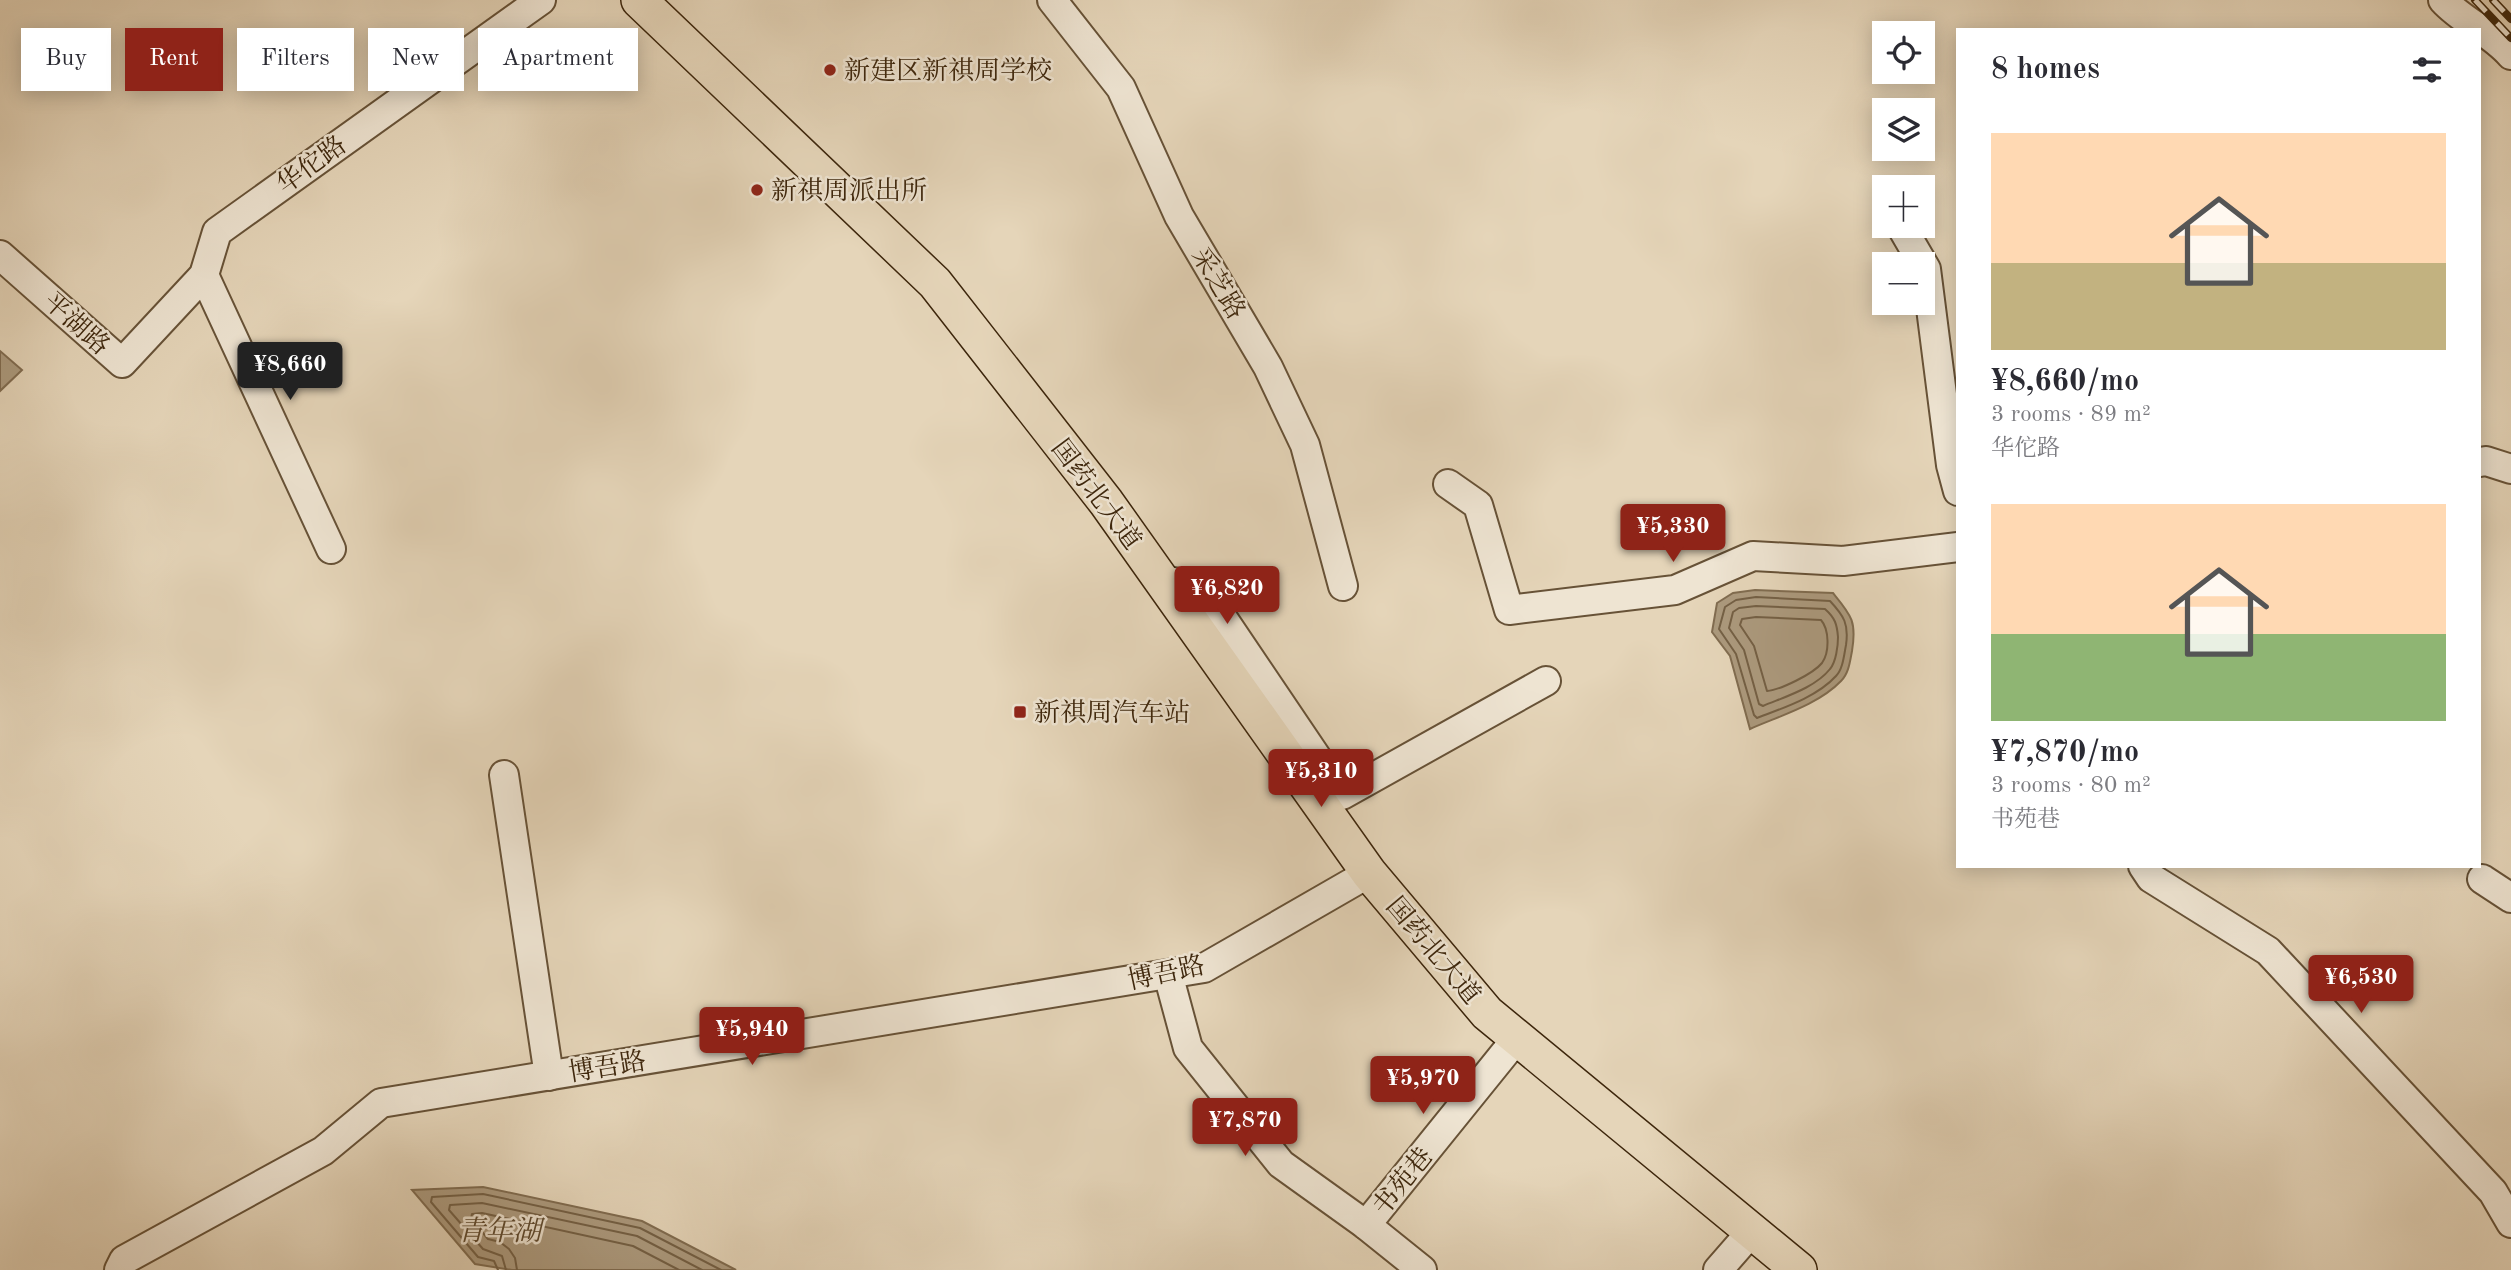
<!DOCTYPE html>
<html lang="en">
<head>
<meta charset="utf-8">
<style>
  :root { --surface:#fff; --page:#f7f7f7; --text:#2b2b33; --muted:#7c7c81; --accent:#8f2418 }
  body { margin:0; font-family:"Old Standard TT","Noto Serif SC",serif; background:var(--page); color:var(--text); height:100vh; display:flex; flex-direction:column; font-size:26px; white-space:nowrap }
  * { box-sizing:border-box; margin:0 }
  p { font-size:23px; color:var(--muted) }
  .icon { flex:none; width:38px; height:38px; fill:none; stroke:currentColor; stroke-width:2; stroke-linecap:round; stroke-linejoin:round }
  .map { position:relative; flex:1; overflow:hidden }
  .details { position:absolute; left:1956px; top:28px; width:525px; height:840px; display:flex; flex-direction:column; background:var(--surface); border-radius:0px; box-shadow:0 4px 18px #0003 }
  .details>* { flex:none }
  .hud { position:absolute; left:21px; top:28px; width:665px; height:63px; display:flex; gap:14px }
  .tools { position:absolute; left:1872px; top:21px; display:grid; gap:14px }
  .tools a { display:grid; place-items:center; width:63px; height:63px; border-radius:0px; background:var(--surface); box-shadow:0 4px 18px #0003; font-size:35px }
  .price { position:absolute; translate:-50% -60px; padding:0 16px; border-radius:7px; background:var(--accent); color:#fff; font-size:23px; line-height:46px; filter:drop-shadow(0 2px 4px #0008) }
  .price::after { content:''; position:absolute; left:50%; top:42px; width:21px; height:16px; margin-left:-10px; background:inherit; clip-path:polygon(0 0,100% 0,50% 100%) }
  .price.current { background:#222; color:#fff }
  ul { padding:0; list-style:none }
  li { display:grid; align-content:center; gap:14px; height:371px; padding:0 35px }
  li span { display:grid; place-items:center; height:217px; border-radius:0px; color:#555 }
  li>.icon { margin-inline-start:auto }
  span .icon { width:126px; height:126px; fill:#fffc; stroke-width:1 }
  li b { font-size:30px }
  h2 { display:flex; justify-content:space-between; align-items:center; height:84px; padding:0 35px; font-size:30px }
  .tag { padding:0 24px; border-radius:0px; background:var(--surface); box-shadow:0 4px 18px #0003; font-size:24px; line-height:63px }
  .tag.current { background:var(--accent); color:#fff }
  .map>svg:first-child { display:block }
  .water { fill:#ac9a7e; stroke:#806c50; stroke-width:2 }
  .lines { fill:none; stroke-linecap:round; stroke-linejoin:round }
  .shore { stroke:#746045; stroke-width:2 }
  .minor-casing { stroke:#675237; stroke-width:32 }
  .major-casing { stroke:#3d260c; stroke-width:38 }
  .minor { stroke:#eee4d2; stroke-width:28 }
  .major { stroke:#e5d5b9; stroke-width:35 }
  .rail-casing { stroke:#3d260c; stroke-width:8 }
  .rail { stroke:#eee4d2; stroke-width:5; stroke-dasharray:16; stroke-linecap:butt }
  .poi-dot { fill:#8f2418; stroke:#eee4d2; stroke-width:2.5 }
  .labels { text-anchor:middle; stroke-width:5; stroke-linejoin:round; paint-order:stroke }
  .poi-label { font-size:26px; fill:#3d260c; stroke:#eee4d2; text-anchor:start }
  .street-label { font-size:26px; fill:#3d260c; stroke:#eee4d2 }
  .water-label { font-size:28px; font-style:italic; fill:#5e492e; stroke:#eee4d2 }
</style>
</head>
<body>
<div class="map">
<svg width="2511" height="1270" viewBox="0 0 2511 1270">
  <rect width="100%" height="100%" fill="#e5d5b9"/>
  <filter id="stains"><feTurbulence type="fractalNoise" baseFrequency=".00286" numOctaves="4"/><feColorMatrix values="0 0 0 0 .2 0 0 0 0 .09 0 0 0 0 .02 0 0 0 .5 -.17"/></filter>
  <radialGradient id="worn" r=".72"><stop offset=".6" stop-color="#630" stop-opacity="0"/><stop offset="1" stop-color="#630" stop-opacity=".3"/></radialGradient>
  <g class="water">
    <polygon points="0,351 22,370 0,391"/>
    <path d="M1755,590L1833,593C1851,615 1857,621 1852,651C1850,661 1849,673 1841,681C1818,705 1779,716 1750,729L1730,656L1712,632L1717,603L1733,593Z"/>
    <polygon points="483,1187 642,1221 736,1270 512,1270 475,1264 412,1190"/>
  </g>
  <g class="lines">
    <g class="shore">
      <path d="M1756,597L1830,601C1844,616 1849,624 1846,645C1844,655 1843,669 1836,676C1817,697 1783,708 1757,718L1754,715L1736,654L1719,629L1725,607L1736,600Z"/>
      <path d="M1756,606L1825,609C1835,618 1837,624 1838,637C1838,646 1836,662 1830,669C1815,688 1784,697 1763,706L1759,704L1744,650L1729,628L1733,612L1739,608Z"/>
      <path d="M1756,617L1821,620C1829,629 1830,652 1822,663C1813,674 1780,690 1767,691L1754,646L1740,625L1742,619Z"/>
      <polyline points="498,1270 494,1261 478,1257 431,1202 432,1197 483,1194 640,1228 721,1270"/>
      <polyline points="506,1270 502,1256 483,1249 449,1210 450,1205 482,1203 637,1236 702,1270"/>
      <polyline points="517,1270 515,1258 509,1249 500,1242 488,1239 471,1219 472,1214 482,1213 633,1246 679,1270"/>
    </g>
    <g class="minor-casing">
      <g id="minor">
        <polyline points="1052,0 1121,88 1179,216 1268,367 1305,445 1343,586"/>
        <path d="M2443,0C2463,22 2491,32 2511,55"/>
        <polyline points="1901,226 1926,269 1951,465 1958,491"/>
        <polyline points="0,255 122,363 204,275 217,232 541,0"/>
        <polyline points="204,275 331,549"/>
        <polyline points="2480,462 2486,461 2511,469"/>
        <polyline points="1448,484 1478,505 1509,610 1675,590 1753,556 1843,561 1958,547"/>
        <polyline points="1160,580 1201,586 1342,795 1546,681"/>
        <polyline points="504,775 549,1076"/>
        <polyline points="2143,866 2151,878 2268,951 2493,1192 2511,1223"/>
        <polyline points="2482,879 2511,898"/>
        <polyline points="1168,974 1188,1048 1281,1164 1366,1225 1422,1270"/>
        <polyline points="1366,1225 1517,1038"/>
        <polyline points="119,1270 124,1260 323,1151 381,1103 1204,968 1369,873"/>
        <polyline points="1718,1270 1752,1231"/>
      </g>
    </g>
    <g class="major-casing">
      <polyline id="major" points="639,0 935,283 1106,502 1369,873 1487,1013 1799,1270"/>
    </g>
    <use href="#minor" class="minor"/>
    <use href="#major" class="major"/>
    <g class="rail-casing">
      <g id="rail">
        <polyline points="2475,0 2511,38"/>
        <polyline points="2493,0 2511,19"/>
      </g>
    </g>
    <use href="#rail" class="rail"/>
  </g>
  <g class="poi-dot">
    <circle cx="830" cy="70" r="7"/>
    <circle cx="757" cy="190" r="7"/>
    <rect x="1013" y="705" width="14" height="14" rx="3.5"/>
  </g>
  <g class="labels">
    <g class="poi-label">
      <text x="844" y="79">新建区新祺周学校</text>
      <text x="771" y="199">新祺周派出所</text>
      <text x="1034" y="721">新祺周汽车站</text>
    </g>
    <g class="street-label">
      <text transform="translate(311 164) rotate(-36)" y="9">华佗路</text>
      <text transform="translate(1219 283) rotate(59)" y="9">采芝路</text>
      <text transform="translate(77 323) rotate(42)" y="9">平湖路</text>
      <text transform="translate(1097 494) rotate(53)" y="9">国药北大道</text>
      <text transform="translate(1434 950) rotate(50)" y="9">国药北大道</text>
      <text transform="translate(1166 972) rotate(-12)" y="9">博吾路</text>
      <text transform="translate(607 1066) rotate(-9)" y="9">博吾路</text>
      <text transform="translate(1402 1181) rotate(-51)" y="9">书苑巷</text>
    </g>
    <g class="water-label">
      <text x="499" y="1240">青年湖</text>
    </g>
  </g>
  <rect width="100%" height="100%" filter="url(#stains)"/>
  <rect width="100%" height="100%" fill="url(#worn)"/>
</svg>
<div class="tools">
<a><svg class="icon" aria-label="locate" viewBox="0 0 24 24"><circle cx="12" cy="12" r="6"/><path d="M12 2v4M12 18v4M2 12h4M18 12h4"/></svg></a>
<a><svg class="icon" aria-label="layers" viewBox="0 0 24 24"><path d="M12 4l9 5-9 5-9-5zM3 14l9 5 9-5"/></svg></a>
<a>+</a>
<a>−</a>
</div>
<b class="price current" style="left:290px;top:402px">¥8,660</b>
<b class="price" style="left:1673px;top:564px">¥5,330</b>
<b class="price" style="left:1227px;top:626px">¥6,820</b>
<b class="price" style="left:1321px;top:809px">¥5,310</b>
<b class="price" style="left:2361px;top:1015px">¥6,530</b>
<b class="price" style="left:752px;top:1067px">¥5,940</b>
<b class="price" style="left:1423px;top:1116px">¥5,970</b>
<b class="price" style="left:1245px;top:1158px">¥7,870</b>
<div class="hud">
<a class="tag">Buy</a>
<a class="tag current">Rent</a>
<a class="tag">Filters</a>
<a class="tag">New</a>
<a class="tag">Apartment</a>
</div>
<section class="details">
<h2>8 homes<svg class="icon" aria-label="filters" viewBox="0 0 24 24"><path d="M4 7h16M4 17h16"/><circle cx="9" cy="7" r="2"/><circle cx="15" cy="17" r="2"/></svg></h2>
<ul>
<li><span style="background:linear-gradient(#ffd9b3 60%,#c2b280 0)"><svg class="icon" aria-label="home" viewBox="0 0 24 24"><path d="M3 11l9-7 9 7M6 9v11h12V9"/></svg></span><div><b>¥8,660/mo</b><p>3 rooms · 89 m²</p><p>华佗路</p></div></li>
<li><span style="background:linear-gradient(#ffd9b3 60%,#8fb573 0)"><svg class="icon" aria-label="home" viewBox="0 0 24 24"><path d="M3 11l9-7 9 7M6 9v11h12V9"/></svg></span><div><b>¥7,870/mo</b><p>3 rooms · 80 m²</p><p>书苑巷</p></div></li>
</ul>
</section>
</div>
</body>
</html>
